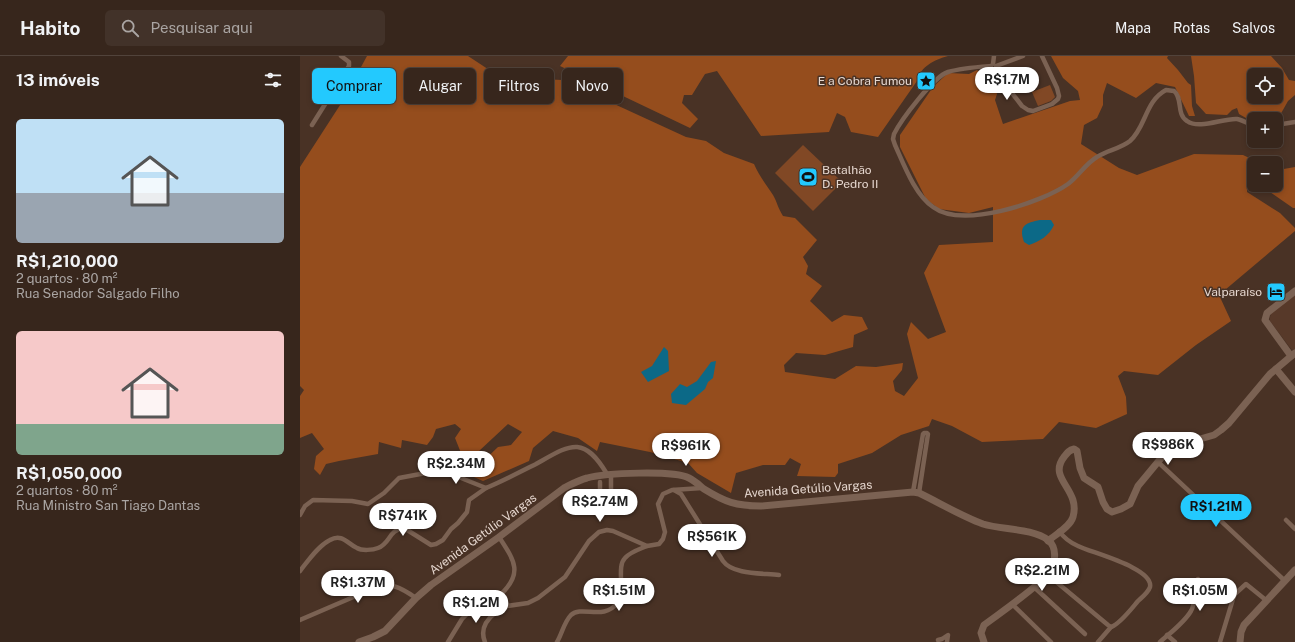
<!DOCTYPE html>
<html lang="pt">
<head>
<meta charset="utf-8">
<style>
  :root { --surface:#37261c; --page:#423229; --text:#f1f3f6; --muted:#aaa5a3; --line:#51433b; --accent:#23c9fe }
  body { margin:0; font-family:"Public Sans",sans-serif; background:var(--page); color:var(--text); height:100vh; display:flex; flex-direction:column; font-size:15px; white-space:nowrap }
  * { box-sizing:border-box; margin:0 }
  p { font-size:13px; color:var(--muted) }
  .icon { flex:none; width:22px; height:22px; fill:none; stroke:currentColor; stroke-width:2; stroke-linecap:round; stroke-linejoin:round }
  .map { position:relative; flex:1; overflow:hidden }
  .details { display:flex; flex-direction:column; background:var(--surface); width:300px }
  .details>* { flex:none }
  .guide { position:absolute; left:12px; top:12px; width:380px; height:36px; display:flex; gap:8px }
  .controls { position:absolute; left:947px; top:12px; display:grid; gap:8px }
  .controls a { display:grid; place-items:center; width:36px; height:36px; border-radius:6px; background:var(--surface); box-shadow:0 2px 6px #0003,0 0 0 1px var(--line); font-size:20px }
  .price { position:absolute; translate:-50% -34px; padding:0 9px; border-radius:14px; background:#fff; color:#222; font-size:13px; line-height:26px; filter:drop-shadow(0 1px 2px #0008) }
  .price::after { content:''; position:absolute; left:50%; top:24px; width:12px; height:9px; margin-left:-6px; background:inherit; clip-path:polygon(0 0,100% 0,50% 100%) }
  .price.on { background:var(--accent); color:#111 }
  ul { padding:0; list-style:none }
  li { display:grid; align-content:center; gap:8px; height:212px; padding:0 16px }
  li span { display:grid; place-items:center; height:124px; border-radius:6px; color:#555 }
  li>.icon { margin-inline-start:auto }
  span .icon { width:72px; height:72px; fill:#fffc; stroke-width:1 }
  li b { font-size:17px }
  h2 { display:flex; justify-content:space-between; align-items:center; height:48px; padding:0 16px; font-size:17px }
  .tag { padding:0 14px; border-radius:6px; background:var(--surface); box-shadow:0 2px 6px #0003,0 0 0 1px var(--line); font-size:14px; line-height:36px }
  .tag.on { background:var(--accent); color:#111 }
  header { display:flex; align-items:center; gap:24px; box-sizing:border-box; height:56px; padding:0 20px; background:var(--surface); border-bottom:1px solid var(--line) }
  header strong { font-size:19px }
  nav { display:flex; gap:22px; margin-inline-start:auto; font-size:14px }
  .search { width:280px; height:36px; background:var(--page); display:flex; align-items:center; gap:10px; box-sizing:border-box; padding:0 14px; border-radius:6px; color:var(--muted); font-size:15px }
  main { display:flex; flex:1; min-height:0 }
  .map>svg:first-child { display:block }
  .built { fill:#573929 }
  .green { fill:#814825 }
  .forest { fill:#954d1d; fill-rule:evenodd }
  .water { fill:#0c6987 }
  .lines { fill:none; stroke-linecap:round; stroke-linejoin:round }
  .street { stroke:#7b6253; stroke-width:4.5 }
  .secondary { stroke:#7b6253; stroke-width:7 }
  .labels { text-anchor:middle; stroke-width:3; stroke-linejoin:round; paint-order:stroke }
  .poi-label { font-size:12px; fill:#e6d7cf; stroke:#493225; text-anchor:end }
  .street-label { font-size:12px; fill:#e6d7cf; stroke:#493225 }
</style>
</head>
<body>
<header>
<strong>Habito</strong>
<div class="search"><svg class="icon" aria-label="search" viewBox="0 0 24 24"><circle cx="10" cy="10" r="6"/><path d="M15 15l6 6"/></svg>Pesquisar aqui</div>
<nav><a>Mapa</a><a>Rotas</a><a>Salvos</a></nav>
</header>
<main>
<section class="details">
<h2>13 imóveis<svg class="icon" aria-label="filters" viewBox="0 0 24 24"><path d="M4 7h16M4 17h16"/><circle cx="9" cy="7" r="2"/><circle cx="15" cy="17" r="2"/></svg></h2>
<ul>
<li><span style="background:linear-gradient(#bfe0f5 60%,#9aa5b1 0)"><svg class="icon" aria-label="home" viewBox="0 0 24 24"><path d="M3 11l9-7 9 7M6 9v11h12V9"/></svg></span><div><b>R$1,210,000</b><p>2 quartos · 80 m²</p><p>Rua Senador Salgado Filho</p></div></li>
<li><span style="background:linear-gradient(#f6c9c9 75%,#7fa58c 0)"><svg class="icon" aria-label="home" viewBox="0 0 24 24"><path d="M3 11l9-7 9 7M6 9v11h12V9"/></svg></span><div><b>R$1,050,000</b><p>2 quartos · 80 m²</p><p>Rua Ministro San Tiago Dantas</p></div></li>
</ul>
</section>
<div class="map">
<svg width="995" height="586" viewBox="0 0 995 586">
  <rect width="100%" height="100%" fill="#493225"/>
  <polygon class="built" points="995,239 995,293 992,294 970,265 970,262 971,257"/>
  <g class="green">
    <polygon points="750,29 755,41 751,45 738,50 732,36"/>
    <polygon points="503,89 542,126 513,155 475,117"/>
  </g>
  <g class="forest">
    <path d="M67,0H168L200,21L262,24L386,81L406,85L424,97L454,108C459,120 466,128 473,139C477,146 478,152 483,160L495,162L517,184L503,201L508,210L506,218L522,230L510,245L532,266L544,259L562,261L568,273L554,279L553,291L525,299L496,297L484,309L485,316L535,323L556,310L576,311L603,307L602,314L593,325L595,335L604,340L618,322L607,278L611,266L628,283L646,276L624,217L639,189L693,186V151L669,157L639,153L626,143L600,91V79L633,31L648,17L669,18L677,14L694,30L697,38L695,44L703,68L770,45L780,44L778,35L763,22L751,0H868L867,2L878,14L888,27L891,29L892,50L895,60H889L875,31L856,27L836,42L807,27L803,39V49L797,62L784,69L781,88L819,112L837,119L894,98L943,99L960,107H954V125L947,123V136L980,157L995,172V175L919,239L931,265L896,289L858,319L824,315L818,320L826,341L827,358L796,372L759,366L743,383L682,386L652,370L632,363L629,370L601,379L572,397L538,408V417L535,421L497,420L501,408L490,402L485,409H463L436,417L431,437L397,417L388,407L350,396L300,386L297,395L278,382L253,375L233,392L229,405L183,425L158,414L157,403L173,405L177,411L198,391L211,389L222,376L208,368L179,395L161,397L155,382L161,373L155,368L136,373L133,381L127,389L102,384L101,392L79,386L78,398L39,405L26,408L20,419L14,413L16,400L24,393L12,377L0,382V340L4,334L0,330V111L42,46Z"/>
    <path d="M268,0H648C634,4 621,10 617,25L578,81L551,76L545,61L537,57L529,76L461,80L417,15L405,18L392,39H384L382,47L398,63L390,72L260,10Z"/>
    <path d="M891,0H971L982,12L989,24L995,25V39L988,45L979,61L967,63H954L953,66L939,58L937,52L932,54L927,59L906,58L896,47L894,20ZM954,19H976V41H954Z"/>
    <polygon points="995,111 995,152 993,152 960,129 976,129 976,113 978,114"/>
  </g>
  <g class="water">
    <path d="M740,164H751L754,169C749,180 740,185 729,189L724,186C718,169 726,167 740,164Z"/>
    <polygon points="364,291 368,295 369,315 348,326 341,316 352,310"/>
    <polygon points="416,305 413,322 408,326 405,333 386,349 372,347 371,338 380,328 387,331 397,325 411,306"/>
  </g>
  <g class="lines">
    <g class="street">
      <polyline points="693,8 694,0"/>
      <path d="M691,10C677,11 661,12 648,16C633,21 601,64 594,78L593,83L595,89C604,109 615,139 633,151C662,173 741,147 768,128C779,120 785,108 797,101C807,94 820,93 830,85C846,71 845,45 866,34L874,35C883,42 876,58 887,65C899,74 923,62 937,63C943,64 948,68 954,70"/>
      <polyline points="696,10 723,0"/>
      <polyline points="694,14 722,50 728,54 733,55 752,48 758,43 759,40 757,32 742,0"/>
      <polyline points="12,69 49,10 49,6 41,0"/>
      <polyline points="976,69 995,66"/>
      <polyline points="858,406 985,525"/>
      <polyline points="300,426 300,441 301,442 310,441 311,437 311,418"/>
      <path d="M374,434L381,438L423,505C433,519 463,517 479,519"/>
      <polyline points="613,436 623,378 624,377 627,377 628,378 619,437"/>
      <path d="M0,459L5,450L13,444L52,445L68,448L84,437L99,422L131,416H146L186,432C203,425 220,416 236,408C270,389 283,378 307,418"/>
      <polyline points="986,464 995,473"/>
      <path d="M759,475C764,482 771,487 778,490C792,497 854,512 850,531C848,537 841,542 838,545C832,552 820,568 811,571L798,586"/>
      <path d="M199,481C214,504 224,517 200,539"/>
      <path d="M0,515C8,505 18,490 30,484C42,477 48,488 57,492C62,495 73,494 78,492C91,487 88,474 104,472L131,489L136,488L143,484L151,473L158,467L167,456L169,444L186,432"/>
      <polyline points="748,519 808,569 811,571"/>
      <polyline points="734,531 785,578"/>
      <polyline points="712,548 751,586"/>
      <polyline points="207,550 228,547 238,542 265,521 289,485 299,476 307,474 313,475 347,490 359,488 363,483 365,476 358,448 363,438 372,434 402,432"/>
      <path d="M0,564L72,533C92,526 100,531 116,542"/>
      <polyline points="867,579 875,586"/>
      <polyline points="638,584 642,583 648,579 647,586"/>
      <polyline points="148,586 162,563 167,558 178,550 200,539 207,550 195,557 188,546"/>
      <path d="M185,586C180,574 185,565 195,557"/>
      <path d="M257,586C262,578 264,566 271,559C282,549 304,565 317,547C326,534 316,511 325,502C330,496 340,493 347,490"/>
      <path d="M860,586C870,577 884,567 891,555C893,552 893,549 894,546C898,537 905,535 898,523"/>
      <polyline points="920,586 933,543 935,538 946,528 967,545"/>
    </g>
    <g class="secondary">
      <polyline points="991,300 965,264 967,257 995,235"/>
      <polyline points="976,313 995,336"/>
      <path d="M748,485C756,478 770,471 773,461C781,433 747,423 764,401C767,397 769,394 774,393L777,395L780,412L784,422L798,431L803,446L807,453L812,456L821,453L830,448L838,430L867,395L879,389L914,379L921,374L929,367L970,318L995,297"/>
      <path d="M59,586L73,581L85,575L116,542L131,529L199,481L264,432C272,428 279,424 287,422C305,417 373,414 389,422C395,425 399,429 404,433C425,446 436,450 461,450L613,436L619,437C640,447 661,460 683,468C702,474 732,472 748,484C757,491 756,506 750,515C748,519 743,523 740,526C722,542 703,555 684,569L681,577L684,586"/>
      <polyline points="940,586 941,576 944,569 995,514"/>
    </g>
  </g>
  <defs>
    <g id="sight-square" transform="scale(1)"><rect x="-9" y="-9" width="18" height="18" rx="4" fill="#23c9fe" stroke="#493225"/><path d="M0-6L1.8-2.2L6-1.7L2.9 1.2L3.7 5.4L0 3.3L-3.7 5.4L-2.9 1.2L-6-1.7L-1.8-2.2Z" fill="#111"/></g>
    <g id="stadium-square" transform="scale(1)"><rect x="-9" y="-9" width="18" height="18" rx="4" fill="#23c9fe" stroke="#493225"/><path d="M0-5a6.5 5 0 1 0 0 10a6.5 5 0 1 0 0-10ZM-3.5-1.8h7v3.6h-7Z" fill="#111"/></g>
    <g id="hotel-square" transform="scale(1)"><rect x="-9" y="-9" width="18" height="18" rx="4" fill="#23c9fe" stroke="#493225"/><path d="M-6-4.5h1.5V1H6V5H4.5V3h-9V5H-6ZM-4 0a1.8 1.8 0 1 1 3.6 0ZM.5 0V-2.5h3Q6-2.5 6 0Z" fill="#111"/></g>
  </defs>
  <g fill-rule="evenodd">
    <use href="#sight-square" x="626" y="25"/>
    <use href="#stadium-square" x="508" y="121"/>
    <use href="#hotel-square" x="976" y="236"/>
  </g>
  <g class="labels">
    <g class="poi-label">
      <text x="612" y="29">E a Cobra Fumou</text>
      <text x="522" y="118" text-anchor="start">Batalhão<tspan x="522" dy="14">D. Pedro II</tspan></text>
      <text x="962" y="240">Valparaíso</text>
    </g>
    <g class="street-label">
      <text transform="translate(508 433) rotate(-4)" y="4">Avenida Getúlio Vargas</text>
      <text transform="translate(183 478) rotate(-36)" y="4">Avenida Getúlio Vargas</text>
    </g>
  </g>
</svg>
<div class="controls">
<a><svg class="icon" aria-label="locate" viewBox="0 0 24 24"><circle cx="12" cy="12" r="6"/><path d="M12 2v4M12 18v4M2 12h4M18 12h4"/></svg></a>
<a>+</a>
<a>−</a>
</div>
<b class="price" style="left:707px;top:45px">R$1.7M</b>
<b class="price" style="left:868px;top:410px">R$986K</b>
<b class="price" style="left:386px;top:411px">R$961K</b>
<b class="price" style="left:156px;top:429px">R$2.34M</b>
<b class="price" style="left:300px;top:467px">R$2.74M</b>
<b class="price on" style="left:916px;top:472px">R$1.21M</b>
<b class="price" style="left:103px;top:481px">R$741K</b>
<b class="price" style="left:412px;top:502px">R$561K</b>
<b class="price" style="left:742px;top:536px">R$2.21M</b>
<b class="price" style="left:58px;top:548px">R$1.37M</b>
<b class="price" style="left:319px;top:556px">R$1.51M</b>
<b class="price" style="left:900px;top:556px">R$1.05M</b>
<b class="price" style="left:176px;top:568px">R$1.2M</b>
<div class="guide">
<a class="tag on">Comprar</a>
<a class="tag">Alugar</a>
<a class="tag">Filtros</a>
<a class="tag">Novo</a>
</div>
</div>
</main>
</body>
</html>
